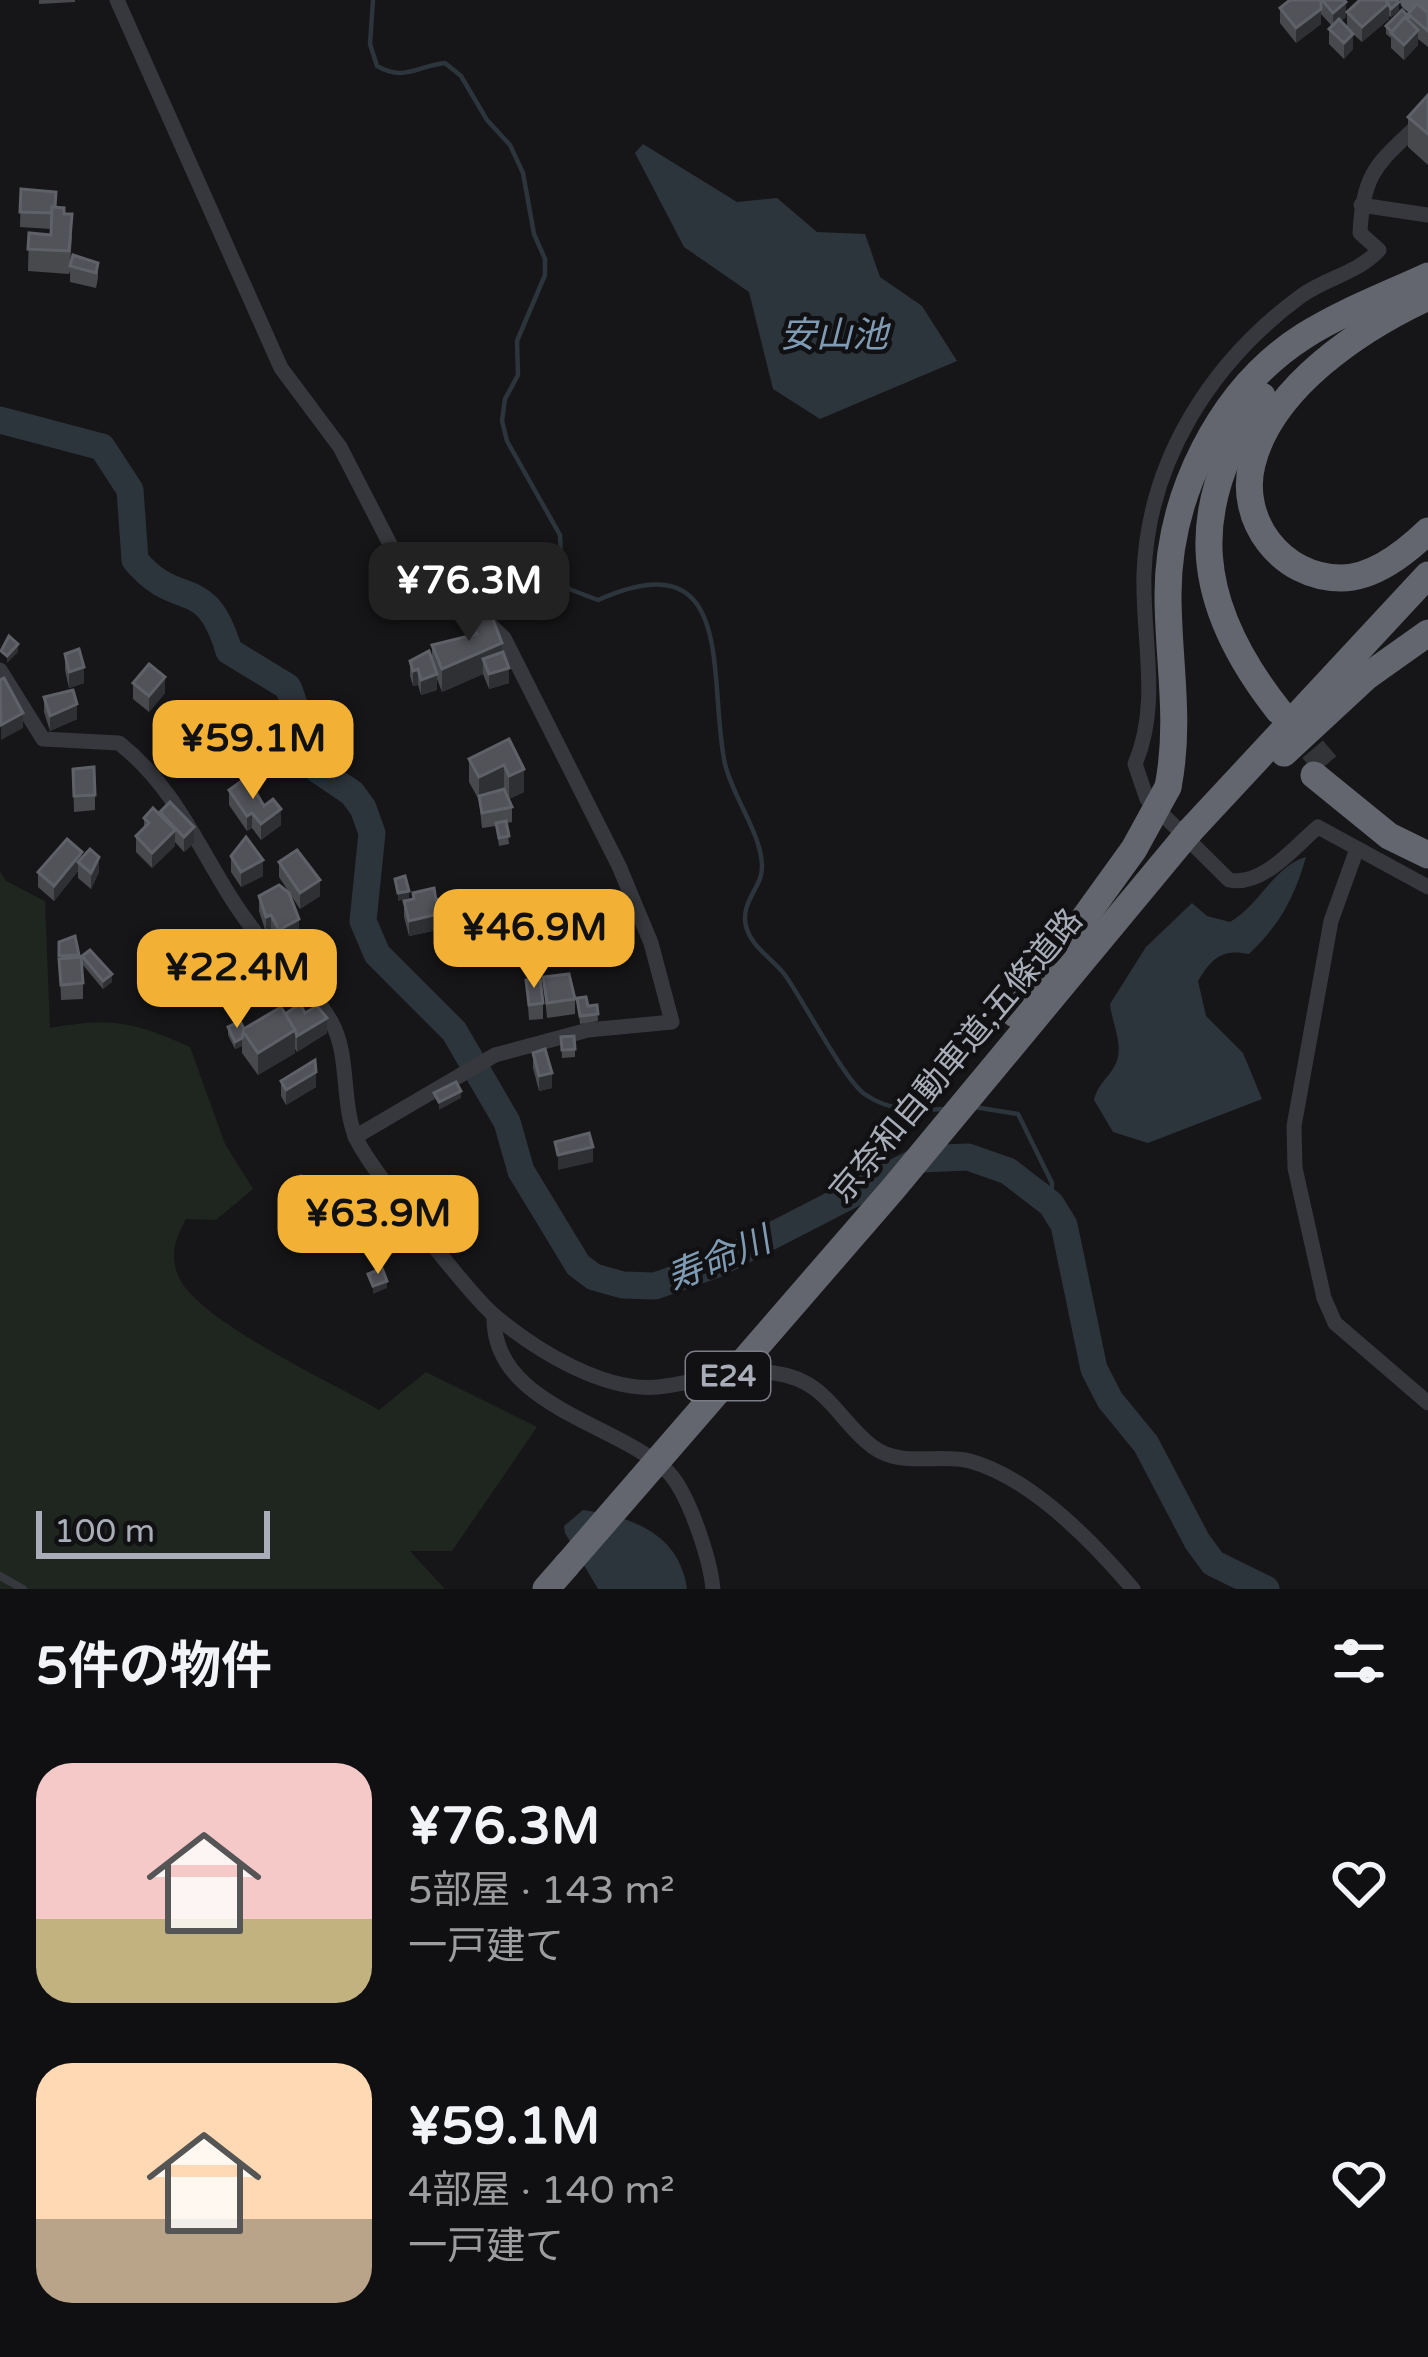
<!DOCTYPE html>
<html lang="ja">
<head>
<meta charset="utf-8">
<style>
  :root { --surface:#101012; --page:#1e1e20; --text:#f1f3f6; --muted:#9c9d9f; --accent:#f2b134 }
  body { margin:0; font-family:"Varela Round","Noto Sans JP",sans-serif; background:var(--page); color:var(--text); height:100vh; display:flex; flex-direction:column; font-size:45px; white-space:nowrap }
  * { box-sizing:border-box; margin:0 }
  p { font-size:39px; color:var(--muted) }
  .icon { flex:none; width:66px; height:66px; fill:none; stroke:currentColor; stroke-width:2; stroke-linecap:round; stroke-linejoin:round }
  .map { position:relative; height:1589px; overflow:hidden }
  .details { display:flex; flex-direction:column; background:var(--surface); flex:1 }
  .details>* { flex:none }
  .scale { position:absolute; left:36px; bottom:30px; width:234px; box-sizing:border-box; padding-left:12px; border:6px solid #a8adb8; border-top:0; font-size:33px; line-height:42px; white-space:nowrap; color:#a8adb8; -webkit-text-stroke:9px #111113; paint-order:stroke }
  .price { position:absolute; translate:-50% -102px; padding:0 27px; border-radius:24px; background:var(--accent); color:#111; font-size:39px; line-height:78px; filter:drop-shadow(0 3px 6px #0008) }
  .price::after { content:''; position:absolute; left:50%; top:72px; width:36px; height:27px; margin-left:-18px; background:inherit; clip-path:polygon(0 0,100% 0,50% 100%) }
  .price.active { background:#222; color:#fff }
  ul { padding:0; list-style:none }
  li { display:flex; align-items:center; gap:36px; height:300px; padding:0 36px }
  li span { display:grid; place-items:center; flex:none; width:336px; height:240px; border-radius:36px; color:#555 }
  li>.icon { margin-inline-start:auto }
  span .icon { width:144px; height:144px; fill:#fffc; stroke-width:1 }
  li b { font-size:51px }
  h2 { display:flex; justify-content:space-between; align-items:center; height:144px; padding:0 36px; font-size:51px }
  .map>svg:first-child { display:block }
  .green { fill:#1e261f }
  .water { fill:#2c353c }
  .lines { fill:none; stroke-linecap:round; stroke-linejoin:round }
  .stream { stroke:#2c353c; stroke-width:4.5 }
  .river { stroke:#2c353c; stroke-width:27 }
  .motorway-tunnel { stroke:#333438; stroke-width:27; stroke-dasharray:27 14; stroke-linecap:butt }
  .service { stroke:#37383d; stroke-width:8 }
  .minor { stroke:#37383d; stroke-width:15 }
  .trunk { stroke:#5b5e65; stroke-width:24 }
  .motorway { stroke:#63666e; stroke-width:27 }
  .motorway-bridge { stroke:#63666e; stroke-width:27 }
  .wall { fill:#47494d }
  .shaded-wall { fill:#2f3033 }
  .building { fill:#525359; stroke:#5f6168; stroke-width:3 }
  .labels { text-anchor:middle; stroke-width:9; stroke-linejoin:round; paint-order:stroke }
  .shield { fill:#111113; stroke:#7b7e86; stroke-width:3 }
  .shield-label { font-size:30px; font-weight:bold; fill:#a8adb8 }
  .street-label { font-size:33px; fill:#a8adb8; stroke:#111113 }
  .water-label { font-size:36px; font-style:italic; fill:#7f9bb3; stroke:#111113 }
</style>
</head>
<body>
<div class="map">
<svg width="1428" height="1589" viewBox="0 0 1428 1589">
  <rect width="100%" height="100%" fill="#161618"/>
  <path class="green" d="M0,871L6,881L45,901L50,1028C110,1017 135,1022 190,1047L225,1144L253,1189L216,1220L186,1219C176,1238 170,1252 177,1273C192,1319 334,1383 379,1410L426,1372L537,1427L452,1551H410L445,1589H0Z"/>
  <g class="water">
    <polygon points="643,144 737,202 777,198 817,232 865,234 880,277 922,306 957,361 820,419 773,389 749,292 684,247 635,153"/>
    <path d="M1306,857C1294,898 1281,923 1249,954C1222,948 1211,959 1198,981L1206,1016L1243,1053L1262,1099L1148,1143L1113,1132L1094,1100C1098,1083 1108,1079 1115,1065C1125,1047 1112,1024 1110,1004L1146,947L1192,903L1207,916L1230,922C1260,905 1274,866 1306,857Z"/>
    <path d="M583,1510C632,1517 679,1533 687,1589H598L565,1533L564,1526Z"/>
  </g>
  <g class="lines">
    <g class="stream">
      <path d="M373,0L370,44L377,66C405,82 416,66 445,63L461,76L487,120L510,145L523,173L534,234L545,259V275L517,341L518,375L505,399L502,421L507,441L560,535L562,577L569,589L598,600C739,537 707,680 725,764C733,798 761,832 762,866C763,887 740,901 746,926C751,947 773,959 785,975C803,1000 846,1083 866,1095C891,1112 916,1110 945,1109"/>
      <polyline points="974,1107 1018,1114 1052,1183 1051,1204"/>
    </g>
    <path class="river" d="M0,420L102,447L130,490L135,560C179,613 205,571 229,651L288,687L318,770L352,793L363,808L372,833L363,921L377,954L454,1031L507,1122L521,1171L578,1265L594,1277L623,1285L655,1286L717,1264L921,1159L968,1157L1008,1171L1051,1204L1064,1225L1094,1369L1110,1400L1146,1444L1197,1541L1213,1563L1266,1589"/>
    <polyline class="motorway-tunnel" points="1286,718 1326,765"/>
    <polyline class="service" points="0,1576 23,1589"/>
    <g class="minor">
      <polyline points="117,0 281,368 340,447 393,550 425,579 465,601 504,638 619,866 651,943 672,1022 588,1030 495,1055 355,1137"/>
      <path d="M1428,115C1383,161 1363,165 1360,233L1379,250C1358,273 1326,278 1301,296C1211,362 1148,461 1144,574C1142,639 1161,703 1135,764L1147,799L1229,880C1263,887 1294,847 1318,827L1428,887"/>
      <polyline points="1361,205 1428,215"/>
      <path d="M0,670L43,739L119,743C186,796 206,871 256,933C280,962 313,989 332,1023C350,1057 341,1103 356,1138C368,1166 471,1296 495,1316C536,1350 603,1392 658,1387C697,1383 734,1368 774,1373C828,1380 837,1420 873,1447C901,1468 940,1453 970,1461C1031,1478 1093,1542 1133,1589"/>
      <polyline points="1357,849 1331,921 1294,1126 1295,1168 1324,1298 1335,1323 1428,1403"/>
      <path d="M494,1316C492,1404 610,1421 665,1469C688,1489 710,1559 713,1589"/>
    </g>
    <polyline class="trunk" points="1412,0 1428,11"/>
    <g class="motorway">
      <path d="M1428,297C1361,328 1271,387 1252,464C1238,520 1281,578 1341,578C1374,578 1405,553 1428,531"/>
      <path d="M1262,396C1183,510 1195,605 1279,711"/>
      <polyline points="1284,753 1366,677 1428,633"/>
      <polyline points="1314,775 1389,836 1428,855"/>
      <path d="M1168,787C1181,721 1168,660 1168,595C1168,497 1219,390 1304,336C1342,312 1387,295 1428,276"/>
      <polyline points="1190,831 1428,575"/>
      <polyline points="546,1589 567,1565"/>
    </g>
    <g class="motorway-bridge">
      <polyline points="1015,1014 1134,849 1168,787"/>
      <polyline points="567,1565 893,1189 1190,831"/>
    </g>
  </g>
  <g class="wall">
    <polygon points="39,0 75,0 75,2 39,4"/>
    <polygon points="1290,0 1344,0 1346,17 1341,21 1347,28 1347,12 1360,0 1399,10 1391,17 1389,16 1389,19 1362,42 1353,34 1353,49 1344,59 1329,44 1329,29 1332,26 1321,14 1321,24 1296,43 1280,23 1280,8"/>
    <polygon points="1428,13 1428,47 1418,39 1418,45 1404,60 1391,48 1391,38 1386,34 1386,26 1408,15"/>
    <polygon points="1428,95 1428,165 1408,147 1408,117"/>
    <polygon points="21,189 56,207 64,214 72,237 70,265 98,263 98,278 96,288 70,282 70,271 69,274 28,271 29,233 51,235 51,229 20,227"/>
    <polygon points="473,624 502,652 509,683 489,689 483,674 442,692 437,679 437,690 421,695 418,685 413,686 410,676 410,661 432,661 432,645 473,634"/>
    <polygon points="65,654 84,683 69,688 65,670"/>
    <polygon points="133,683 165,693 149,712 133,699"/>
    <polygon points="44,697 77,719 50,731 44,712"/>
    <polygon points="509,739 524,792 509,799 512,807 512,822 507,823 509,844 499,846 496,826 482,828 479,800 469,782 469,759"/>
    <polygon points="73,769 95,795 95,810 74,812"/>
    <polygon points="229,790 264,806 281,825 261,840 252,828 247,831 229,805"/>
    <polygon points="160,812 194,843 184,852 175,842 175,846 152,868 136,852 136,836 144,829 144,818 160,816"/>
    <polygon points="231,856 263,876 241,887 231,872"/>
    <polygon points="82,858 99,872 91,889 78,878 78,871 54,901 38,887 38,872"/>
    <polygon points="279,862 320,896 300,909 279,877"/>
    <polygon points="413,893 436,900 459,937 445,941 442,929 409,936 404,917 404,901 413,899"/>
    <polygon points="259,896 299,934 279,945 271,930 266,933 259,911"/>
    <polygon points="75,936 83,983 83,999 61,1000 59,942"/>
    <polygon points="82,956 112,982 103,989 82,964"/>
    <polygon points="212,970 183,1003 167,989 167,974"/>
    <polygon points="543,977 575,999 575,1014 547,1018"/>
    <polygon points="526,980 543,1003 543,1019 529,1020"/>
    <polygon points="577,998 588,1006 597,1005 598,1021 580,1024"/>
    <polygon points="305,1013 327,1033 297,1052 295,1049 295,1053 258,1075 242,1053 242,1046 235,1049 228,1035 228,1027 244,1029 285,1014"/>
    <polygon points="561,1037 575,1049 575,1057 562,1058"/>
    <polygon points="533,1053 552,1088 539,1091 533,1068"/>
    <polygon points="281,1081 316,1087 286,1105 281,1096"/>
    <polygon points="287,1190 315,1200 319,1222 311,1230 287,1205"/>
    <polygon points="366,1226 399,1252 372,1260 366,1241"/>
  </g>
  <g class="shaded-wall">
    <polygon points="1346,2 1346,17 1333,28 1333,13"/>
    <polygon points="1399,2 1399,10 1391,17 1391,9"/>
    <polygon points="1389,3 1389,19 1362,42 1362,27"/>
    <polygon points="1321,9 1321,24 1296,43 1296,28"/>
    <polygon points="1418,30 1418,45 1404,60 1404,45"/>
    <polygon points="1353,34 1353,49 1344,59 1344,43"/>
    <polygon points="502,643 502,666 483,659 483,674 442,692 442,669"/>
    <polygon points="18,644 18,652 7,663 7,656"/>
    <polygon points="84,667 84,683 69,688 69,672"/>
    <polygon points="509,668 509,683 489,689 489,674"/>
    <polygon points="418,669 418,685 413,686 413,671"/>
    <polygon points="437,674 437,690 421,695 421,680"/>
    <polygon points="165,677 165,693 149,712 149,696"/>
    <polygon points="77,704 77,719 50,731 50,716"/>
    <polygon points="23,713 23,728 1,740 1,725"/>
    <polygon points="504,765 504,788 479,800 479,777"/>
    <polygon points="524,769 524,792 509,799 509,776"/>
    <polygon points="281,809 281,825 261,840 261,824"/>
    <polygon points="252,813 252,828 247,831 247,816"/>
    <polygon points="194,827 194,843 184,852 184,837"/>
    <polygon points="175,830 175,846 152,868 152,853"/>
    <polygon points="82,852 82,866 78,862 78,871 54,901 54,886"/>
    <polygon points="99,857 99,872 91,889 91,873"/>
    <polygon points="263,860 263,876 241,887 241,872"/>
    <polygon points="320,880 320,896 300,909 300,893"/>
    <polygon points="409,891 409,898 398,901 398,893"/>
    <polygon points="442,913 442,929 409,936 409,921"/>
    <polygon points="271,915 271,930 266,933 266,917"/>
    <polygon points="299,919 299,934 279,945 279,930"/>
    <polygon points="459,922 459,937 445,941 445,925"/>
    <polygon points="212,954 212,970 183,1003 183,988"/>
    <polygon points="112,974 112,982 103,989 103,981"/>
    <polygon points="327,1018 327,1033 297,1052 297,1036"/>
    <polygon points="295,1030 295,1053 258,1075 258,1053"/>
    <polygon points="242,1038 242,1046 235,1049 235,1042"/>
    <polygon points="316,1072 316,1087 286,1105 286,1090"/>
    <polygon points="552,1073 552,1088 539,1091 539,1076"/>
    <polygon points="461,1091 461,1098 439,1110 439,1102"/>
    <polygon points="593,1147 593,1162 558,1170 558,1155"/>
    <polygon points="319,1206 319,1222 311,1230 311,1214"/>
    <polygon points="399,1236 399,1252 372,1260 372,1245"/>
    <polygon points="387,1281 387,1288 373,1294 373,1286"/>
  </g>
  <g class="building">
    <polygon points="1290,0 1321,0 1321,9 1296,28 1280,8"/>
    <polygon points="1322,0 1344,0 1346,2 1333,13"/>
    <polygon points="1360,0 1386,0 1389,3 1362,27 1347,12"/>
    <polygon points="1386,0 1397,0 1399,2 1391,9"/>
    <polygon points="1417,4 1428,13 1428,31 1408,14"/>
    <polygon points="1402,10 1409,17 1407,19 1405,17 1392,32 1386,26"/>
    <polygon points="1405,17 1418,30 1404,45 1391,33"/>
    <polygon points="1339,19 1353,34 1344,43 1329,29"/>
    <polygon points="1428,95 1428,134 1408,117"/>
    <polygon points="21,189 56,192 55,207 52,207 52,213 20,212"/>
    <polygon points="52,207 64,208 64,214 72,214 69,251 28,249 29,233 51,235"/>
    <polygon points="73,255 98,263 96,273 70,266"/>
    <polygon points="485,616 492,617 502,643 442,669 432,645 477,634 473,624"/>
    <polygon points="9,636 18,644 7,656 1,651"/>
    <polygon points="79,649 84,667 69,672 65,654"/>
    <polygon points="429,651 437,674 421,680 418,669 413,671 410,661"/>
    <polygon points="503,652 509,668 489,674 483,659"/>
    <polygon points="149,664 165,677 149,696 133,683"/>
    <polygon points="4,678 23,713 1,725 0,680"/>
    <polygon points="73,690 77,704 50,716 44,697"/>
    <polygon points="509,739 524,769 509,776 504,765 479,777 469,759"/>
    <polygon points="94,767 95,795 74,796 73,769"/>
    <polygon points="247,777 264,806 273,799 281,809 261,824 252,813 247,816 229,790"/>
    <polygon points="504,789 512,807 482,813 479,796"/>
    <polygon points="170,802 194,827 184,837 160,812"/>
    <polygon points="153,808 175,830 152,853 136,836 149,823 144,818"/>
    <polygon points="506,821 509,836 499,838 496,823"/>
    <polygon points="246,837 263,860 241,872 231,856"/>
    <polygon points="67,839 82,852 54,886 38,872"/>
    <polygon points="90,849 99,857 91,873 78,862"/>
    <polygon points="297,850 320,880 300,893 279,862"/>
    <polygon points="405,876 409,891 398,893 395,879"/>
    <polygon points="279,885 289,893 299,919 279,930 271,915 266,917 259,896"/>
    <polygon points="434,888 436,900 452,896 459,922 445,925 442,913 409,921 404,901 414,899 413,893"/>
    <polygon points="75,936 79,955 59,956 59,942"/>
    <polygon points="197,940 212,954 183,988 167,974"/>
    <polygon points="90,950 112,974 103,981 82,956"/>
    <polygon points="81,957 83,983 61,985 59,959"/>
    <polygon points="569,974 575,999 547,1003 543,977"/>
    <polygon points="540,978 543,1003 529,1005 526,980"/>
    <polygon points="586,997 588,1006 597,1005 598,1014 580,1016 577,998"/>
    <polygon points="300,1004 305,1013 317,1006 327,1018 297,1036 295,1030 285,1014"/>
    <polygon points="281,1007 295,1030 258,1053 242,1030"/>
    <polygon points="240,1021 244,1029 242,1038 235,1042 228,1027"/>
    <polygon points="574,1036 575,1049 562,1050 561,1037"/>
    <polygon points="545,1049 552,1073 539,1076 533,1053"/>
    <polygon points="315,1060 316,1072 286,1090 281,1081"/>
    <polygon points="456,1082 461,1091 439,1102 434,1093"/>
    <polygon points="589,1133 593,1147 558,1155 555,1142"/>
    <polygon points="301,1176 315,1190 310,1195 319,1206 311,1214 287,1190"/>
    <polygon points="394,1217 399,1236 372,1245 366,1226"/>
    <polygon points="382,1268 387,1281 373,1286 368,1274"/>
  </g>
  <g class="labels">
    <rect class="shield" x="686" y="1352" width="84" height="48" rx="9"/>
    <g class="shield-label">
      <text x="728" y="1386">E24</text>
    </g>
    <g class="street-label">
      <text transform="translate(955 1055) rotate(-50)" y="12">京奈和自動車道;五條道路</text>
    </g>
    <g class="water-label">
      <text x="834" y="347">安山池</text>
      <text transform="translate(718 1258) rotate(-23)" y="13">寿命川</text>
    </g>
  </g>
</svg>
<div class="scale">100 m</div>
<b class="price active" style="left:469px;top:644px">¥76.3M</b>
<b class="price" style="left:253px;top:802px">¥59.1M</b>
<b class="price" style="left:534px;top:991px">¥46.9M</b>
<b class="price" style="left:237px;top:1031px">¥22.4M</b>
<b class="price" style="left:378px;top:1277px">¥63.9M</b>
</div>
<section class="details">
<h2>5件の物件<svg class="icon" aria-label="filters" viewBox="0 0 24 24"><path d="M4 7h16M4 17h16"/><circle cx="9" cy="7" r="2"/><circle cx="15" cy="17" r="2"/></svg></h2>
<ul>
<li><span style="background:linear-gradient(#f6c9c9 65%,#c2b280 0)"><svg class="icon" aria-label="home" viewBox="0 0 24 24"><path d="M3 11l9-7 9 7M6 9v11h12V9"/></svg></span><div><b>¥76.3M</b><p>5部屋 · 143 m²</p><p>一戸建て</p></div><svg class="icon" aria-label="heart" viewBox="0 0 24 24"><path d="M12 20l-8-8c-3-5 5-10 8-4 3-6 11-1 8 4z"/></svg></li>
<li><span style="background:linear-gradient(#ffd9b3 65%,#b9a48a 0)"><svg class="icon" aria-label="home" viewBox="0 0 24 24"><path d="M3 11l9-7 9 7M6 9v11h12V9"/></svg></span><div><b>¥59.1M</b><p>4部屋 · 140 m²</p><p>一戸建て</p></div><svg class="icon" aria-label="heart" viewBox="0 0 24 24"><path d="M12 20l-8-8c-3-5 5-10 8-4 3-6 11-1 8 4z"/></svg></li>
</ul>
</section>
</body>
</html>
